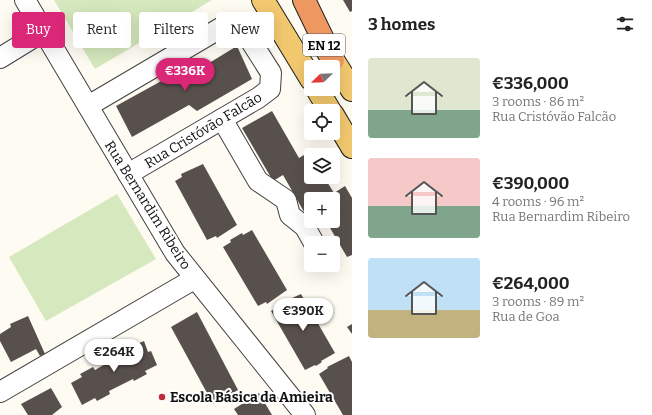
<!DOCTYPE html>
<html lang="en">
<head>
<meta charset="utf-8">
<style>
  :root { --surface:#fff; --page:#f2f2f2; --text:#222; --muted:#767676; --accent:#db2777 }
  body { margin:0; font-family:Bitter,serif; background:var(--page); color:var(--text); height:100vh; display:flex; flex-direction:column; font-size:15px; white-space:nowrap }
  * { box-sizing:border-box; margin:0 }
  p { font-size:13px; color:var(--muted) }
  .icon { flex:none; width:22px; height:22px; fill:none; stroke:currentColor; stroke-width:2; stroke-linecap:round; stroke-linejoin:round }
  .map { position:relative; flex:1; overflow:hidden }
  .side { display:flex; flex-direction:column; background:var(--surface); width:300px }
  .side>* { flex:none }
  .guide { position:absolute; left:12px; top:12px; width:280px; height:36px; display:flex; gap:8px }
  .needle { width:26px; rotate:247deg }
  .controls { position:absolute; left:304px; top:60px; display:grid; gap:8px }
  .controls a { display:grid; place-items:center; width:36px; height:36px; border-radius:4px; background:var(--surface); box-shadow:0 4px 16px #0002; font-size:20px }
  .price { position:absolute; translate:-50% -34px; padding:0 9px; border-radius:14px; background:#fff; color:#222; font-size:13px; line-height:26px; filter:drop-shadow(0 1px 2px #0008) }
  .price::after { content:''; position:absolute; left:50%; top:24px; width:12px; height:9px; margin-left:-6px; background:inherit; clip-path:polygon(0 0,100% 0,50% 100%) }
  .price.on { background:var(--accent); color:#fff }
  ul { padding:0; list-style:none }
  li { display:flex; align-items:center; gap:12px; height:100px; padding:0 16px }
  li span { display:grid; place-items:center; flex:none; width:112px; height:80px; border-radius:4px; color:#555 }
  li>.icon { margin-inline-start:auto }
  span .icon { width:48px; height:48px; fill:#fffc; stroke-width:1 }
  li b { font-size:17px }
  h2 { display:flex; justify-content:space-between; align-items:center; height:48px; padding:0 16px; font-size:17px }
  .tag { padding:0 14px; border-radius:4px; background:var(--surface); box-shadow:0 4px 16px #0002; font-size:14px; line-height:36px }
  .tag.on { background:var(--accent); color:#fff }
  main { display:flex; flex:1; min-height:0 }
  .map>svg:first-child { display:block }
  .green { fill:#d6e8bd }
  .building { fill:#58504c }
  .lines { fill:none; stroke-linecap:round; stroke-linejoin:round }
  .minor-casing { stroke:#424242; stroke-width:22 }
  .major-casing { stroke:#202020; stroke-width:24 }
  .highway-casing { stroke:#202020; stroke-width:24 }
  .minor { stroke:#fff; stroke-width:20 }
  .major { stroke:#f2c86f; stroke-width:22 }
  .highway { stroke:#ee9761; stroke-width:22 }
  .poi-dot { fill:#ba2d3e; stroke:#fff; stroke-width:1.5 }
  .labels { text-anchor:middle; stroke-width:4; stroke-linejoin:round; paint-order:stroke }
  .shield { fill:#fff; stroke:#575757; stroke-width:1 }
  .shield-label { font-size:13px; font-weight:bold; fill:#0f0f0f }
  .street-label { font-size:14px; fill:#0f0f0f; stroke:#fff }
  .poi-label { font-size:14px; font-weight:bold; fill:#0f0f0f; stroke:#fff; text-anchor:start }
</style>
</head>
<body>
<main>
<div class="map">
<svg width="352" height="415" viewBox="0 0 352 415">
  <rect width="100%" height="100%" fill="#fefbf2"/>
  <g class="green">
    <polygon points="54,0 212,0 95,69"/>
    <polygon points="117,194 156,259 46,321 9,257"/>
  </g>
  <g class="building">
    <polygon points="343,0 352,0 352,11 350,12"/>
    <polygon points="237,46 252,79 197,111 189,105 132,137 116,106 174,74 178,82"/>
    <polygon points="272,111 299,158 309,152 311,155 311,177 324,177 334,193 345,186 352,198 352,255 347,257 326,221 333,221 333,199 311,199 311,214 307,217 283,175 273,181 242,128"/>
    <polygon points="203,164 237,225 217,238 216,236 207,240 175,181 182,177 181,174"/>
    <polygon points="252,230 287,290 267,304 266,302 258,306 223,247 231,242 230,240 242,233 243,235"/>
    <polygon points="301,294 335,353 321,361 322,362 316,366 315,365 305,370 271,311 280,306 279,304"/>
    <polygon points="197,312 238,390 213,404 171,327"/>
    <polygon points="28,316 45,354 40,356 36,349 11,362 0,341 0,334 11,327 10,324"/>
    <polygon points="352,324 352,334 347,327"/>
    <polygon points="144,341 148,352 151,351 157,365 145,371 147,374 134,381 133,379 109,391 110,394 97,401 95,398 82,405 71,383 82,377 80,374 93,367 95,370 107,363 110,366 108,361 120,355 118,352"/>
    <polygon points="349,356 352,362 352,415 343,415 319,374 328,368 327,367"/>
    <polygon points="51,388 62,407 52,415 28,415 21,404"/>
    <polygon points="259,393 272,415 238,415 234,409"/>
  </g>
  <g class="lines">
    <g class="minor-casing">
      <g id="minor">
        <polyline points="25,0 175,253 305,415"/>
        <polyline points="0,58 44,31"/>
        <polyline points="88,106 229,23 240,24 271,73 270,89 258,98 128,174"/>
        <polyline points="222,119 258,181 286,200 290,215 305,227 314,243"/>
        <polyline points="0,392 194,279"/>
      </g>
    </g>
    <g class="major-casing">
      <g id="major">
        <polyline points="263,0 311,79"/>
        <polyline points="323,44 352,90"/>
        <polyline points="317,89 330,111"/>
        <polyline points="333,115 352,147"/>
      </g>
    </g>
    <g class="highway-casing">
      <polyline id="highway" points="304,0 333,60"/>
    </g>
    <use href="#minor" class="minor"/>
    <use href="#major" class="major"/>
    <use href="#highway" class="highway"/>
  </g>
  <circle class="poi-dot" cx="162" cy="397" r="4"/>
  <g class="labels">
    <rect class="shield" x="303" y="34" width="42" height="22" rx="3"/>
    <g class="shield-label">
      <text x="324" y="50">EN 12</text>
    </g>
    <g class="street-label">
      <text transform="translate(203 130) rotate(-31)" y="5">Rua Cristóvão Falcão</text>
      <text transform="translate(148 205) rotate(58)" y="5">Rua Bernardim Ribeiro</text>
    </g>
    <g class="poi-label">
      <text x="170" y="402">Escola Básica da Amieira</text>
    </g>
  </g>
</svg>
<div class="controls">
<a><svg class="needle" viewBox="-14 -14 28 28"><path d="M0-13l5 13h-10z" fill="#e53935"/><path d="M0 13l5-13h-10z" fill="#767676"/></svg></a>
<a><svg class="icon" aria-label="locate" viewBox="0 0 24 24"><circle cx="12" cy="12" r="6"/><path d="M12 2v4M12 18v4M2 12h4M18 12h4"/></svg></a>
<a><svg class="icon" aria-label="layers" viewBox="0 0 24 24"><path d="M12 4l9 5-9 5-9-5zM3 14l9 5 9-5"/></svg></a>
<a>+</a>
<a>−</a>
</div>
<b class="price on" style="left:185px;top:92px">€336K</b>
<b class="price" style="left:303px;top:332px">€390K</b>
<b class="price" style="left:114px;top:373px">€264K</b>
<div class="guide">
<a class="tag on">Buy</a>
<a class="tag">Rent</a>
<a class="tag">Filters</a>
<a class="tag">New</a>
</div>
</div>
<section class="side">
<h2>3 homes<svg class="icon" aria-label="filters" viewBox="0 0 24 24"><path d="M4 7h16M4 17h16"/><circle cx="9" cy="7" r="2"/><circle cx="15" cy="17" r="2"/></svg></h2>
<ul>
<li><span style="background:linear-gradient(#dfe7d0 65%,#7fa58c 0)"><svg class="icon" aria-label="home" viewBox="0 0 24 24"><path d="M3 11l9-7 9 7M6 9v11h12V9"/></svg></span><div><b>€336,000</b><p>3 rooms · 86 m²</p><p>Rua Cristóvão Falcão</p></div></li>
<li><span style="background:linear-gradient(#f6c9c9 60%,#7fa58c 0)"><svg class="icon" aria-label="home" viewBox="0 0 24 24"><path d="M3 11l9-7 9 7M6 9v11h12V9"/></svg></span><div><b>€390,000</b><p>4 rooms · 96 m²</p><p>Rua Bernardim Ribeiro</p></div></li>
<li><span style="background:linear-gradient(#bfe0f5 65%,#c2b280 0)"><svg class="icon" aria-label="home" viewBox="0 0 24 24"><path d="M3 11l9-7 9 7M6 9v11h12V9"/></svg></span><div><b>€264,000</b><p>3 rooms · 89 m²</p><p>Rua de Goa</p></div></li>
</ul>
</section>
</main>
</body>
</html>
